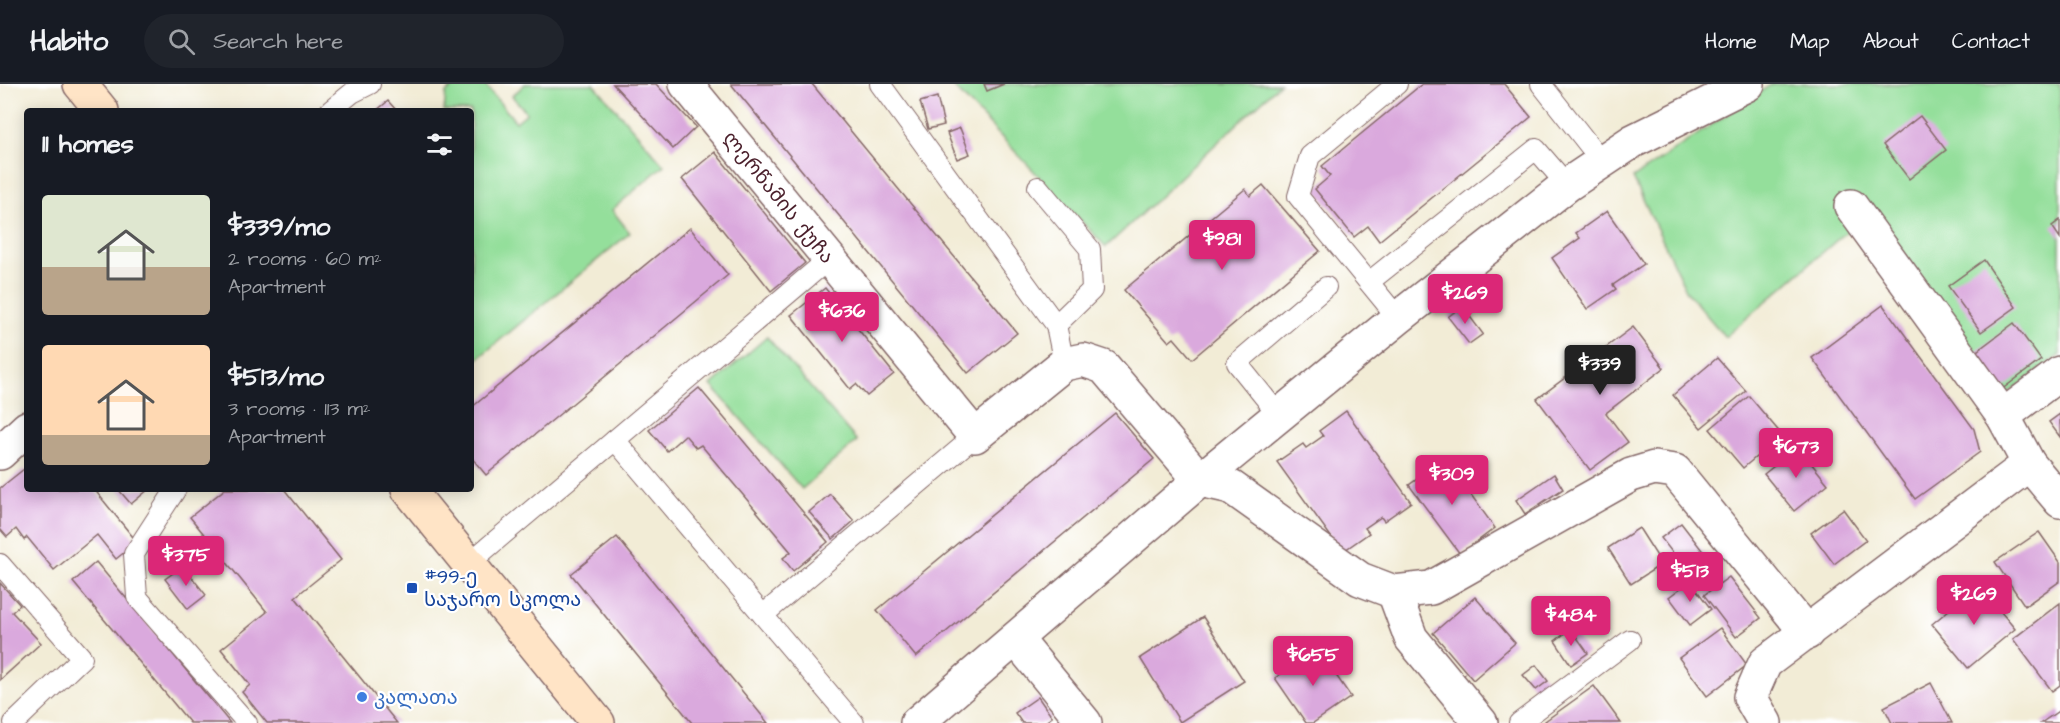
<!DOCTYPE html>
<html lang="en">
<head>
<meta charset="utf-8">
<style>
  :root { --surface:#171b24; --page:#20242c; --text:#f1f3f6; --muted:#9ea1a6; --line:#363941; --accent:#db2777 }
  body { margin:0; font-family:"Architects Daughter","Noto Sans Georgian",sans-serif; background:var(--page); color:var(--text); height:100vh; display:flex; flex-direction:column; font-size:22px; white-space:nowrap }
  * { box-sizing:border-box; margin:0 }
  p { font-size:20px; color:var(--muted) }
  .icon { flex:none; width:33px; height:33px; fill:none; stroke:currentColor; stroke-width:2; stroke-linecap:round; stroke-linejoin:round }
  .map { position:relative; flex:1; overflow:hidden }
  .sheet { position:absolute; left:24px; top:24px; width:450px; height:384px; display:flex; flex-direction:column; background:var(--surface); border-radius:6px; box-shadow:0 3px 15px #0003 }
  .sheet>* { flex:none }
  .price { position:absolute; translate:-50% -51px; padding:0 14px; border-radius:6px; background:var(--accent); color:#fff; font-size:20px; line-height:39px; filter:drop-shadow(0 2px 3px #0008) }
  .price::after { content:''; position:absolute; left:50%; top:36px; width:18px; height:14px; margin-left:-9px; background:inherit; clip-path:polygon(0 0,100% 0,50% 100%) }
  .price.current { background:#222; color:#fff }
  ul { padding:0; list-style:none }
  li { display:flex; align-items:center; gap:18px; height:150px; padding:0 18px }
  li span { display:grid; place-items:center; flex:none; width:168px; height:120px; border-radius:6px; color:#555 }
  li>.icon { margin-inline-start:auto }
  span .icon { width:72px; height:72px; fill:#fffc; stroke-width:1 }
  li b { font-size:26px }
  h2 { display:flex; justify-content:space-between; align-items:center; height:72px; padding:0 18px; font-size:26px }
  header { display:flex; align-items:center; gap:36px; box-sizing:border-box; height:84px; padding:0 30px; background:var(--surface); border-bottom:2px solid var(--line) }
  header strong { font-size:28px }
  nav { display:flex; gap:33px; margin-inline-start:auto; font-size:21px }
  .search { width:420px; height:54px; background:var(--page); display:flex; align-items:center; gap:15px; box-sizing:border-box; padding:0 21px; border-radius:33px; color:var(--muted); font-size:22px }
  .map>svg:first-child { display:block }
  .green { fill:#94df9b; stroke:#6f7f63; stroke-width:1.5 }
  .building { fill:#daa9dd }
  .lines { fill:none; stroke-linecap:round; stroke-linejoin:round }
  .service-casing { stroke:#856767; stroke-width:22 }
  .minor-casing { stroke:#856767; stroke-width:36 }
  .tertiary-casing { stroke:#856767; stroke-width:36 }
  .secondary-casing { stroke:#856767; stroke-width:36 }
  .service { stroke:#fff; stroke-width:20 }
  .minor { stroke:#fff; stroke-width:33 }
  .tertiary { stroke:#fff; stroke-width:33 }
  .secondary { stroke:#ffe4c6; stroke-width:33 }
  .transit-dot { fill:#1a4fb4; stroke:#fff; stroke-width:2 }
  .shop-dot { fill:#3f7fe0; stroke:#fff; stroke-width:2 }
  .labels { text-anchor:middle; stroke-width:4.5; stroke-linejoin:round; paint-order:stroke }
  .street-label { font-size:20px; fill:#4a1f2b; stroke:#fff }
  .transit-label { font-size:20px; fill:#164399; stroke:#fff; text-anchor:start }
  .shop-label { font-size:20px; fill:#366cbe; stroke:#fff; text-anchor:start }
</style>
</head>
<body>
<header>
<strong>Habito</strong>
<div class="search"><svg class="icon" aria-label="search" viewBox="0 0 24 24"><circle cx="10" cy="10" r="6"/><path d="M15 15l6 6"/></svg>Search here</div>
<nav><a>Home</a><a>Map</a><a>About</a><a>Contact</a></nav>
</header>
<div class="map">
<svg width="2060" height="639" viewBox="0 0 2060 639">
  <rect width="100%" height="100%" fill="#fff"/>
  <filter id="ink" filterUnits="userSpaceOnUse"><feTurbulence type="fractalNoise" baseFrequency=".0167" numOctaves="2"/><feDisplacementMap in="SourceGraphic" scale="12" xChannelSelector="R" yChannelSelector="G"/><feConvolveMatrix kernelMatrix="1 2 1 2 8 2 1 2 1" color-interpolation-filters="sRGB"/></filter>
  <filter id="wash" filterUnits="userSpaceOnUse"><feTurbulence type="fractalNoise" baseFrequency=".008" numOctaves="4" result="noise"/><feDisplacementMap in="SourceGraphic" scale="24" xChannelSelector="R" yChannelSelector="G"/><feGaussianBlur stdDeviation="1.35" result="paint"/><feColorMatrix in="noise" values="0 0 0 0 0 0 0 0 0 0 0 0 0 0 0 0 0 1.4 0 .05"/><feComposite in="paint" operator="in"/></filter>
  <g filter="url(#wash)">
    <rect width="100%" height="100%" fill="#f2ecd6"/>
    <g class="green">
      <polygon points="457,0 484,0 516,38 527,29 512,12 525,0 594,0 664,81 612,126 630,149 471,280 471,27 444,27 446,9"/>
      <polygon points="951,0 1280,0 1106,163"/>
      <polygon points="1772,0 2060,0 2060,271 2000,315 1867,130 1725,253 1687,208 1633,94"/>
      <polygon points="767,253 857,357 802,405 711,301"/>
    </g>
    <g id="blocks">
      <g class="building">
        <polygon points="613,0 656,0 696,43 673,65"/>
        <polygon points="731,0 812,0 1017,249 968,289"/>
        <polygon points="984,0 1004,0 987,7"/>
        <polygon points="1422,0 1504,0 1531,33 1379,157 1368,142 1354,153 1315,105 1330,92 1322,82"/>
        <polygon points="937,13 944,41 928,45 920,18"/>
        <polygon points="388,17 397,27 376,27"/>
        <polygon points="1920,32 1946,66 1909,95 1883,61"/>
        <polygon points="960,44 970,70 957,75 947,49"/>
        <polygon points="715,68 805,179 771,207 682,95"/>
        <polygon points="1263,101 1320,167 1192,275 1174,254 1169,258 1124,206 1245,105 1250,112"/>
        <polygon points="1607,127 1644,180 1613,201 1616,205 1587,225 1552,174 1580,154 1576,149"/>
        <polygon points="2060,136 2060,154 2052,142"/>
        <polygon points="690,144 728,191 486,391 471,373 471,324"/>
        <polygon points="1984,176 2016,223 1981,248 1948,202"/>
        <polygon points="825,204 894,290 867,312 856,300 850,305 791,231"/>
        <polygon points="1883,221 1974,345 1980,368 1915,415 1812,274"/>
        <polygon points="1462,222 1483,250 1469,260 1448,233"/>
        <polygon points="2014,239 2041,276 2001,306 1973,270"/>
        <polygon points="1633,243 1664,284 1606,329 1628,358 1590,386 1537,315"/>
        <polygon points="1717,274 1746,307 1701,344 1673,311"/>
        <polygon points="699,304 828,458 793,487 783,474 791,468 701,361 696,364 685,351 667,367 649,346"/>
        <polygon points="1749,312 1782,351 1743,384 1710,345"/>
        <polygon points="1346,327 1411,418 1384,437 1381,433 1365,444 1369,449 1342,468 1277,378 1303,360 1306,364 1323,352 1319,347"/>
        <polygon points="1115,329 1154,375 916,573 877,526"/>
        <polygon points="2060,330 2060,353 2049,338"/>
        <polygon points="1798,363 1828,400 1794,427 1764,390"/>
        <polygon points="1445,375 1495,444 1460,470 1409,401"/>
        <polygon points="24,385 27,389 27,405 94,405 137,458 116,475 97,451 54,486 27,453 24,456 16,445 7,453 0,445 0,404"/>
        <polygon points="1554,390 1563,405 1525,430 1516,416"/>
        <polygon points="118,405 149,405 131,420"/>
        <polygon points="225,405 284,405 341,476 295,513 397,639 267,639 242,608 250,601 221,565 267,528 190,433"/>
        <polygon points="830,410 854,437 833,455 809,428"/>
        <polygon points="1843,425 1866,456 1834,480 1811,449"/>
        <polygon points="1681,439 1719,488 1699,503 1661,454"/>
        <polygon points="1639,444 1662,480 1631,500 1608,464"/>
        <polygon points="2039,448 2060,478 2060,497 2025,522 1995,478"/>
        <polygon points="617,453 768,639 692,639 571,490"/>
        <polygon points="96,478 230,639 190,639 73,498"/>
        <polygon points="183,482 206,511 188,525 165,495"/>
        <polygon points="1729,493 1761,534 1736,553 1704,511"/>
        <polygon points="1690,497 1711,525 1690,541 1669,513"/>
        <polygon points="0,499 20,521 12,528 41,559 0,596"/>
        <polygon points="1979,501 2015,545 1968,584 1932,540"/>
        <polygon points="1475,513 1515,559 1473,596 1433,549"/>
        <polygon points="2060,519 2060,601 2052,607 2013,555"/>
        <polygon points="1203,533 1244,597 1180,638 1140,574"/>
        <polygon points="1720,544 1747,581 1707,612 1679,574"/>
        <polygon points="1571,545 1588,569 1571,581 1555,557"/>
        <polygon points="1318,565 1351,613 1313,639 1306,639 1275,594"/>
        <polygon points="1536,581 1548,597 1536,606 1523,591"/>
        <polygon points="1931,599 1952,639 1892,639 1884,623"/>
        <polygon points="1594,602 1621,639 1547,639 1545,637"/>
        <polygon points="1038,613 1052,633 1044,639 1022,639 1015,629"/>
        <polygon points="2060,626 2060,639 2041,639"/>
      </g>
    </g>
  </g>
  <g filter="url(#ink)">
    <use href="#blocks" fill-opacity="0" stroke="#856767" stroke-width="1.5"/>
    <g class="lines">
      <g class="service-casing">
        <g id="service">
          <polyline points="880,0 1056,241 1064,280"/>
          <polyline points="1397,0 1310,72 1298,112 1398,234"/>
          <polyline points="1541,0 1603,79"/>
          <polyline points="330,27 352,9 370,0"/>
          <polyline points="1038,103 1090,165 1092,206 1056,241"/>
          <polyline points="830,174 615,356 854,639"/>
          <polyline points="1369,198 1536,65 1567,101"/>
          <polyline points="1278,330 1237,279 1326,203"/>
          <polyline points="176,405 134,470 137,513 247,639"/>
          <polyline points="0,480 82,574 14,639"/>
          <polyline points="468,480 615,356"/>
          <polyline points="763,531 975,352"/>
          <polyline points="1519,639 1630,556"/>
        </g>
      </g>
      <g class="minor-casing">
        <g id="minor">
          <polyline points="686,0 975,352 1064,280 1083,276 1104,283 1200,396 1398,234 1567,101 1633,57 1748,0"/>
          <polyline points="1851,122 2003,332 2029,380 2060,417"/>
          <polyline points="2003,332 2060,289"/>
          <polyline points="1394,508 1411,554 1481,639"/>
          <polyline points="1016,555 1085,639"/>
          <polyline points="917,639 1200,396 1231,403 1360,495 1394,508 1431,504 1631,391 1654,384 1675,387 1807,549"/>
          <polyline points="1765,639 1750,613 1765,579 2029,380"/>
        </g>
      </g>
      <g class="tertiary-casing">
        <polyline id="tertiary" points="0,369 27,344"/>
      </g>
      <g class="secondary-casing">
        <g id="secondary">
          <polyline points="80,0 102,27"/>
          <polyline points="408,405 598,639"/>
        </g>
      </g>
      <use href="#service" class="service"/>
      <use href="#minor" class="minor"/>
      <use href="#tertiary" class="tertiary"/>
      <use href="#secondary" class="secondary"/>
    </g>
  </g>
  <rect class="transit-dot" x="406" y="498" width="12" height="12" rx="3"/>
  <circle class="shop-dot" cx="362" cy="613" r="6"/>
  <g class="labels">
    <g class="street-label">
      <text transform="translate(779 113) rotate(51)" y="7">ლერწამის ქუჩა</text>
    </g>
    <g class="transit-label">
      <text x="424" y="499">#99-ე<tspan x="424" dy="23">საჯარო სკოლა</tspan></text>
    </g>
    <g class="shop-label">
      <text x="374" y="620">კალათა</text>
    </g>
  </g>
</svg>
<b class="price" style="left:1222px;top:187px">$981</b>
<b class="price" style="left:1465px;top:241px">$269</b>
<b class="price" style="left:842px;top:259px">$636</b>
<b class="price current" style="left:1600px;top:312px">$339</b>
<b class="price" style="left:1796px;top:395px">$673</b>
<b class="price" style="left:1452px;top:422px">$309</b>
<b class="price" style="left:186px;top:503px">$375</b>
<b class="price" style="left:1690px;top:519px">$513</b>
<b class="price" style="left:1974px;top:542px">$269</b>
<b class="price" style="left:1571px;top:563px">$484</b>
<b class="price" style="left:1313px;top:603px">$655</b>
<section class="sheet">
<h2>11 homes<svg class="icon" aria-label="filters" viewBox="0 0 24 24"><path d="M4 7h16M4 17h16"/><circle cx="9" cy="7" r="2"/><circle cx="15" cy="17" r="2"/></svg></h2>
<ul>
<li><span style="background:linear-gradient(#dfe7d0 60%,#b9a48a 0)"><svg class="icon" aria-label="home" viewBox="0 0 24 24"><path d="M3 11l9-7 9 7M6 9v11h12V9"/></svg></span><div><b>$339/mo</b><p>2 rooms · 60 m²</p><p>Apartment</p></div></li>
<li><span style="background:linear-gradient(#ffd9b3 75%,#b9a48a 0)"><svg class="icon" aria-label="home" viewBox="0 0 24 24"><path d="M3 11l9-7 9 7M6 9v11h12V9"/></svg></span><div><b>$513/mo</b><p>3 rooms · 113 m²</p><p>Apartment</p></div></li>
</ul>
</section>
</div>
</body>
</html>
